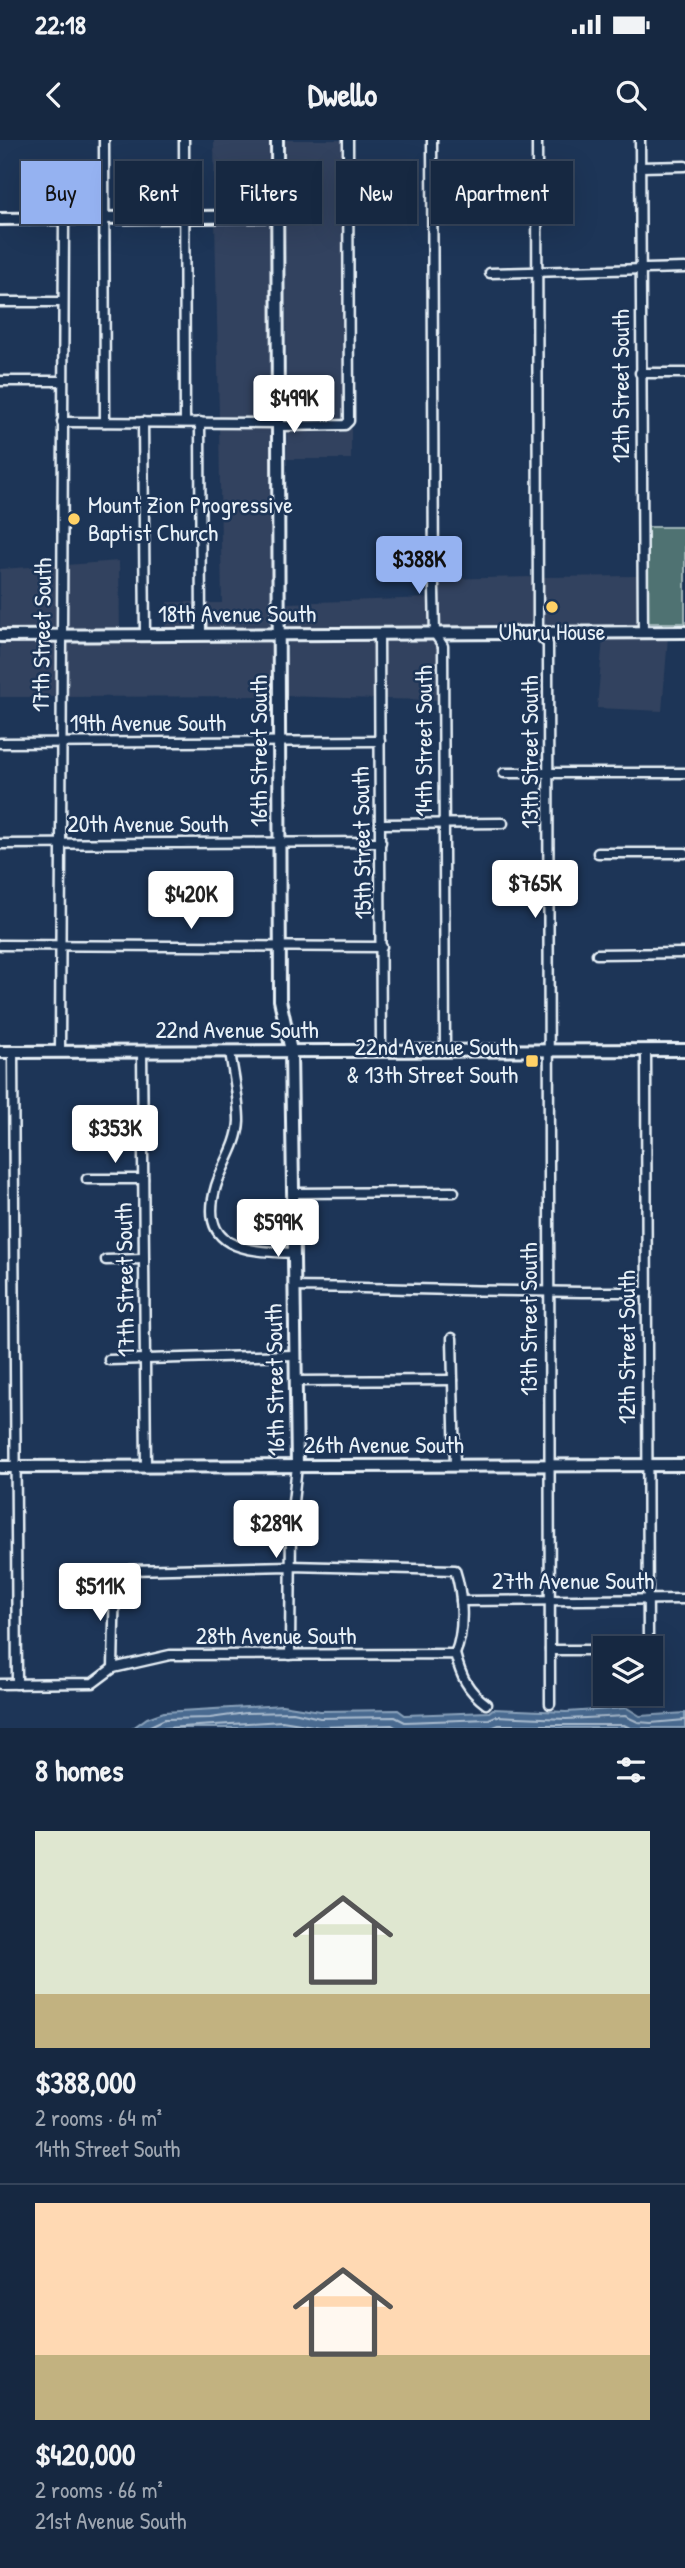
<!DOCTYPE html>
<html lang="en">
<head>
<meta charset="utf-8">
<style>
  :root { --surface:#162841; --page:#1f3048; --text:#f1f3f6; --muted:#9ea6b1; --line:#35445a; --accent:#95b2f1 }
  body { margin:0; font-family:"Patrick Hand",sans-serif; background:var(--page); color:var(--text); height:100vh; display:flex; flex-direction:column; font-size:26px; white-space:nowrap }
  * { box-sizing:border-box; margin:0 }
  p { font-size:23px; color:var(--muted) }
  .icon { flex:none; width:38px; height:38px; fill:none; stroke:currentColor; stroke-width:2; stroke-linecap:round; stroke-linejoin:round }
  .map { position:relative; height:1588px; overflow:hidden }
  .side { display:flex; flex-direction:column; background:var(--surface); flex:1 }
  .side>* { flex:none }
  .banner { position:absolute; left:21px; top:21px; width:644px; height:63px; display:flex; gap:14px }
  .buttons { position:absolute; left:593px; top:1496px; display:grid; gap:14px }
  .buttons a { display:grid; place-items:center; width:70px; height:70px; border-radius:0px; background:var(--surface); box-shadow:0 7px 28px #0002,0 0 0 2px var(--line); font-size:35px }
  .price { position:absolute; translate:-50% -60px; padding:0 16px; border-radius:7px; background:#fff; color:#222; font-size:23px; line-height:46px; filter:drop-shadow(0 2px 4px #0008) }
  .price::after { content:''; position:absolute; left:50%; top:42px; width:21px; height:16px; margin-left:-10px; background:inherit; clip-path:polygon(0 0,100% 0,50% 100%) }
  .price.on { background:var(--accent); color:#111 }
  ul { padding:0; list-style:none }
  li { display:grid; align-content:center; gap:14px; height:371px; padding:0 35px }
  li+li { border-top:2px solid var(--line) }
  li span { display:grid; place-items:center; height:217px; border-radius:0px; color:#555 }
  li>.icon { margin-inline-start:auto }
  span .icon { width:126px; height:126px; fill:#fffc; stroke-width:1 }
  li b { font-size:30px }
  h2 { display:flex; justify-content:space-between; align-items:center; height:84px; padding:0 35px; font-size:30px }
  .chip { padding:0 24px; border-radius:0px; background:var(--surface); box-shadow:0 7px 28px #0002,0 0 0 2px var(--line); font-size:24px; line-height:63px }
  .chip.on { background:var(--accent); color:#111 }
  .status { display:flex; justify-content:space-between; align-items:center; height:49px; padding:0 35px; background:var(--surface); direction:ltr }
  .status svg { height:19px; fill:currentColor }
  header { display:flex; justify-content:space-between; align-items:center; height:91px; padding:0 35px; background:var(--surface); font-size:32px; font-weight:800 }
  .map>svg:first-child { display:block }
  .built { fill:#32425e }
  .green { fill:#4f7272; stroke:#9cb2b5; stroke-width:2 }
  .water { fill:#4a6b90; stroke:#89a1ba; stroke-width:2 }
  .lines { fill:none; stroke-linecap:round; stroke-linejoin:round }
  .shore { stroke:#a9bbce; stroke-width:2 }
  .street-casing { stroke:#e8f1f8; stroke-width:13 }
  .secondary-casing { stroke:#e8f1f8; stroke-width:16 }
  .street { stroke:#1d3557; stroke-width:8 }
  .secondary { stroke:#1d3557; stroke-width:10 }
  .poi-dot { fill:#ffd166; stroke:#1d3557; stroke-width:2.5 }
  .labels { text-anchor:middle; stroke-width:5; stroke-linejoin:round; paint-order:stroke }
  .street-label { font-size:24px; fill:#e8f1f8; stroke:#1d3557 }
  .poi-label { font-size:24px; fill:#e8f1f8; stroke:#1d3557; text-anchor:start }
</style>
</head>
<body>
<div class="status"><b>22:18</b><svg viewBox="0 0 49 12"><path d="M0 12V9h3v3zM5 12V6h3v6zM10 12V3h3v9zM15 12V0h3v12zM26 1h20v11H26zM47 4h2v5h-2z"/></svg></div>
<header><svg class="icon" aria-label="back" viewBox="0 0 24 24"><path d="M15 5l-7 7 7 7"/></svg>Dwello<svg class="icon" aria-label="search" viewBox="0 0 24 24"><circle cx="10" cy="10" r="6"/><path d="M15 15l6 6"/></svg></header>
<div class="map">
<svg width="685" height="1588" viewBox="0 0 685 1588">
  <rect width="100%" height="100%" fill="#1d3557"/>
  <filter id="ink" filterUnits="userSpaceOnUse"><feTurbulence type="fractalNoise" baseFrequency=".0143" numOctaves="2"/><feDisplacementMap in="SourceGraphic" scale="14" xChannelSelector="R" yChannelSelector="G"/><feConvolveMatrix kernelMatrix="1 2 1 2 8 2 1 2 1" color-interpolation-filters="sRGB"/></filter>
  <g filter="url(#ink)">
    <g class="built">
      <polygon points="214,0 278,0 279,72 215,73"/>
      <polygon points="285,0 344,0 344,281 287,282"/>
      <polygon points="279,80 280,279 219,278 215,81"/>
      <polygon points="351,283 351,319 287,319 287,290 345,289"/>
      <polygon points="219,286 280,287 281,490 205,491 204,463 222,463"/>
      <polygon points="119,421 120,491 66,491 66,425"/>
      <polygon points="59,425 58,491 0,491 0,429"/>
      <polygon points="638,436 639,489 542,490 541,437"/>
      <polygon points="534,437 534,490 438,490 437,439"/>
      <polygon points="430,458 431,490 288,490 288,463"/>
      <polygon points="167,462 197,462 198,491 165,491"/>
      <polygon points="668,497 662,571 597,568 603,498 560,498"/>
      <polygon points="281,498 278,556 64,557 65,499"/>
      <polygon points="288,498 375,498 376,559 285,556"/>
      <polygon points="383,498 433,498 439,507 440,560 383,559"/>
      <polygon points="58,499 57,557 0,557 0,500"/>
    </g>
    <rect class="green" x="647" y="387" width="38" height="96"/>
    <polygon class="water" points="282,1565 320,1571 398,1570 405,1575 489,1572 493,1569 566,1572 627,1568 640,1576 685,1573 685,1588 133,1588 147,1578 164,1572"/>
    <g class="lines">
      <g class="shore">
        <polyline points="146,1588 165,1579 210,1578 246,1573 293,1572 320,1578 395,1577 405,1582 489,1579 496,1576 566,1579 625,1576 638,1582 651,1583 685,1580"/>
        <polyline points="165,1588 282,1581 319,1587 392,1585 397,1588"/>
        <polyline points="491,1588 499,1585 624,1585 630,1588"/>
      </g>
      <g class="street-casing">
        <g id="street">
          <polyline points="104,0 105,282"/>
          <polyline points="184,0 185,282"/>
          <polyline points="432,0 434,450 435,494 443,506 445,910"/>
          <polyline points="537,0 538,494 548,504 550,1564"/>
          <polyline points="640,0 643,493"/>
          <polyline points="640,27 685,26"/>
          <polyline points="490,133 685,128"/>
          <polyline points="0,162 63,162"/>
          <polyline points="640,233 685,233"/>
          <polyline points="0,241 62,241"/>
          <polyline points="62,282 279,283"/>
          <polyline points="143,282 145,495"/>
          <polyline points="200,282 201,495"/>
          <polyline points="279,286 345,285 349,281 348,0"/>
          <polyline points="379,494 381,911"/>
          <polyline points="0,603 380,601"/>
          <polyline points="504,633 685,633"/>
          <polyline points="382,684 503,683"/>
          <polyline points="0,704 381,702"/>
          <polyline points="598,713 685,713"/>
          <polyline points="0,805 382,807"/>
          <polyline points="597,814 685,813"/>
          <polyline points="646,910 648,1508"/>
          <polyline points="142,911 146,1327"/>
          <path d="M230,911C233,934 239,958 239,981C238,1005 223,1024 216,1046C197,1111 249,1111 294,1113"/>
          <polyline points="13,912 17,1544"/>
          <polyline points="60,912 64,78"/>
          <polyline points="87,1039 143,1039"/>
          <polyline points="293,1053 454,1052"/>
          <polyline points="106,1120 144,1119"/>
          <path d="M294,1147C412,1148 529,1153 647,1152"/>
          <polyline points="452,1198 455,1326"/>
          <polyline points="109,1220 295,1215"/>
          <polyline points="296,1241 453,1240"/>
          <polyline points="461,1461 685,1459"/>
          <polyline points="550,1510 606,1510"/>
          <polyline points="290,1515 291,1380 297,1326"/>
          <path d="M113,1528L115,1439L130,1430L290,1426L455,1430C463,1454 465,1491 455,1514"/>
          <path d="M0,1544L93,1543L113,1528L170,1515L455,1514C461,1536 467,1550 486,1564"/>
          <polyline points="648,1554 648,1557"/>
        </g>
      </g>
      <g class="secondary-casing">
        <g id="secondary">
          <polyline points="277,0 280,860 291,911 297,1326"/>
          <polyline points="0,79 277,76"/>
          <polyline points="0,496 685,492"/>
          <polyline points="0,912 685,910"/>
          <polyline points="0,1327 685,1325"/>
        </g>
      </g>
      <use href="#street" class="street"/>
      <use href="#secondary" class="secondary"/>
    </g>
  </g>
  <g class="poi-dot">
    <circle cx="74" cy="379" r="7"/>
    <circle cx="552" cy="467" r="7"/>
    <rect x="525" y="914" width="14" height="14" rx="3.5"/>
  </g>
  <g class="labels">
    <g class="street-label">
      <text transform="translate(621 246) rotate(-90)" y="8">12th Street South</text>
      <text x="237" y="482">18th Avenue South</text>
      <text transform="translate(42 495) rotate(-89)" y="8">17th Street South</text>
      <text x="148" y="591">19th Avenue South</text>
      <text transform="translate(424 601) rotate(-90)" y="8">14th Street South</text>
      <text transform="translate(259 611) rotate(-90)" y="8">16th Street South</text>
      <text transform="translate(530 612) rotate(-90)" y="8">13th Street South</text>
      <text x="148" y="692">20th Avenue South</text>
      <text transform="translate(362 703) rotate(-91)" y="8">15th Street South</text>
      <text x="237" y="898">22nd Avenue South</text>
      <text transform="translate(125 1140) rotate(-91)" y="8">17th Street South</text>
      <text transform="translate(529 1179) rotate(-90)" y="8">13th Street South</text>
      <text transform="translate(627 1207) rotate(-90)" y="8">12th Street South</text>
      <text transform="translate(275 1240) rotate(-91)" y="8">16th Street South</text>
      <text x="384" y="1313">26th Avenue South</text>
      <text x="573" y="1449">27th Avenue South</text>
      <text x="276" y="1504">28th Avenue South</text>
    </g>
    <g class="poi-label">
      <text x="88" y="373">Mount Zion Progressive<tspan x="88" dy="28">Baptist Church</tspan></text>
      <text x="552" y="500" text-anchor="middle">Uhuru House</text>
      <text x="518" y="915" text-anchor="end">22nd Avenue South<tspan x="518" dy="28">&amp; 13th Street South</tspan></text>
    </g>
  </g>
</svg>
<div class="buttons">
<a><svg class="icon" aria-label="layers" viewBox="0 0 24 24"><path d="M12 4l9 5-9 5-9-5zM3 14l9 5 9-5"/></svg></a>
</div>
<b class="price" style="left:294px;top:295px">$499K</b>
<b class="price on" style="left:419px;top:456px">$388K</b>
<b class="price" style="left:535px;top:780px">$765K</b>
<b class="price" style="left:191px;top:791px">$420K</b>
<b class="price" style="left:115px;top:1025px">$353K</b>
<b class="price" style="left:278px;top:1119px">$599K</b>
<b class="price" style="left:276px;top:1420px">$289K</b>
<b class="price" style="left:100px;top:1483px">$511K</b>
<div class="banner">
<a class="chip on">Buy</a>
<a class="chip">Rent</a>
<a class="chip">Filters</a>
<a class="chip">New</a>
<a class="chip">Apartment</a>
</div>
</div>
<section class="side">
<h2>8 homes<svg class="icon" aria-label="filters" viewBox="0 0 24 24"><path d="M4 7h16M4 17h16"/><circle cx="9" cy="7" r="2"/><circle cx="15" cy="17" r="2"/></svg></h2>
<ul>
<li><span style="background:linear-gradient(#dfe7d0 75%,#c2b280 0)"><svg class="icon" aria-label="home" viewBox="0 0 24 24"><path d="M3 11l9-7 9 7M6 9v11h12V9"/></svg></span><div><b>$388,000</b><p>2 rooms · 64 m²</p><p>14th Street South</p></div></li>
<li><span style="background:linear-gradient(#ffd9b3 70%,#c2b280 0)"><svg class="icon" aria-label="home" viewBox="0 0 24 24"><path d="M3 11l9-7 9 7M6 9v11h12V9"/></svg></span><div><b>$420,000</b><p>2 rooms · 66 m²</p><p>21st Avenue South</p></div></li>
</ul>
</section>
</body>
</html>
